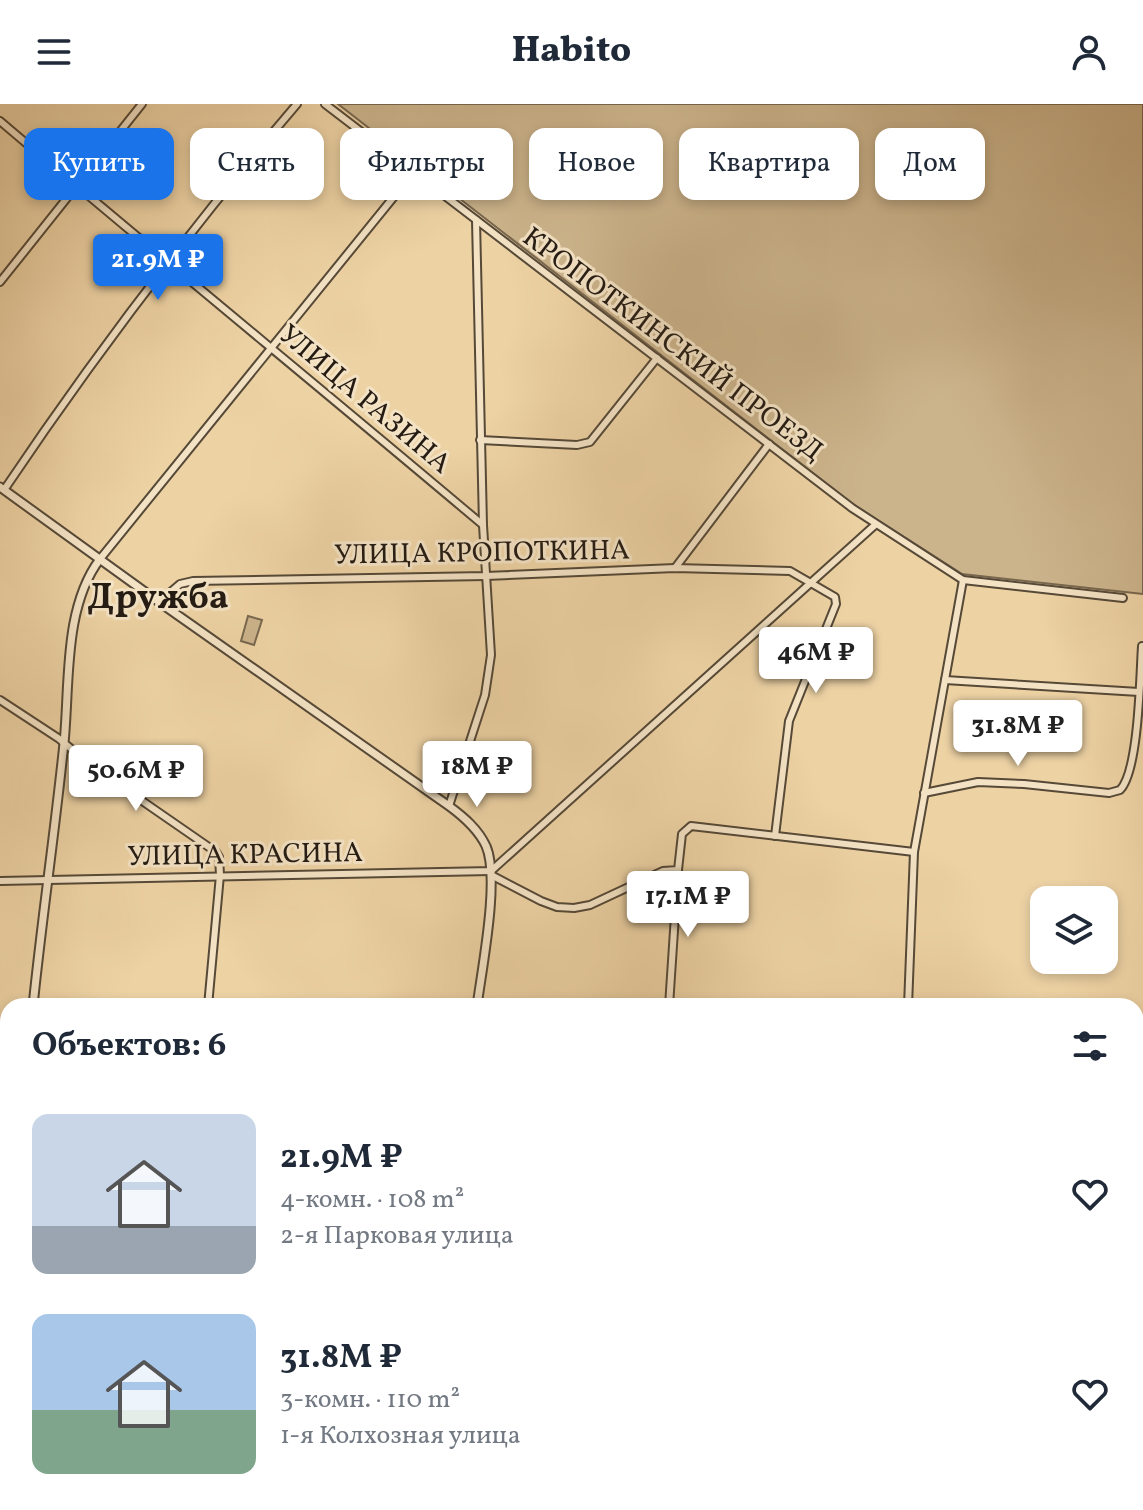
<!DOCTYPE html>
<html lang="ru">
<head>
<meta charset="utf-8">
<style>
  :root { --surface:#fff; --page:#f2f2f3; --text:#1f2937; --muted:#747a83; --accent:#1a73e8 }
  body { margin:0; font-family:Vollkorn,serif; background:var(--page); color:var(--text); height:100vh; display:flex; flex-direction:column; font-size:30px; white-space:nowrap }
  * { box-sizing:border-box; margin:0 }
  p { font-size:26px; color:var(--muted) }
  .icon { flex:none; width:44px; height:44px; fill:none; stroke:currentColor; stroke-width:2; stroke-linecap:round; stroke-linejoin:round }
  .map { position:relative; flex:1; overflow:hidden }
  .sheet { position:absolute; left:0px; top:894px; width:1144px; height:512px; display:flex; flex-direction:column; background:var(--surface); border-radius:24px 24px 0 0; box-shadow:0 4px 12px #0003 }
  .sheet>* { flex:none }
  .guide { position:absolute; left:24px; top:24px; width:1096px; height:72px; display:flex; gap:16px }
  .controls { position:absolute; left:1030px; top:782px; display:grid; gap:16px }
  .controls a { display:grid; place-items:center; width:88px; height:88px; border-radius:16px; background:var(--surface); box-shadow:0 4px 12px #0003; font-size:40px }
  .price { position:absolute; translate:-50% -68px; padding:0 18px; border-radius:8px; background:#fff; color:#222; font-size:26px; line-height:52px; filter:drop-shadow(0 2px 4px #0008) }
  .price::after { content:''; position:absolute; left:50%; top:48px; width:24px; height:18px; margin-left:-12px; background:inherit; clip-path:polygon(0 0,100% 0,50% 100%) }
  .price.current { background:var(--accent); color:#fff }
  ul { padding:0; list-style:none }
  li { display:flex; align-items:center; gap:24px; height:200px; padding:0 32px }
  li span { display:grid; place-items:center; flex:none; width:224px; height:160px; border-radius:16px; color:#555 }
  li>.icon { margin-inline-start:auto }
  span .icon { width:96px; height:96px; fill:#fffc; stroke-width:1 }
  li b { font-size:34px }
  h2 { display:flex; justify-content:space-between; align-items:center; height:96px; padding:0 32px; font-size:34px }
  .tag { padding:0 28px; border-radius:16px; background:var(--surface); box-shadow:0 4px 12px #0003; font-size:28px; line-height:72px }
  .tag.current { background:var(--accent); color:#fff }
  header { display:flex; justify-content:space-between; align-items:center; height:104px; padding:0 32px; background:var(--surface); font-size:36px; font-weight:800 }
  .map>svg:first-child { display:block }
  .green { fill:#cbb38b; stroke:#78674f; stroke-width:2 }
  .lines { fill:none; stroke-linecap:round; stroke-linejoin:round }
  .minor-casing { stroke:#564937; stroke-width:10 }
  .tertiary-casing { stroke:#564937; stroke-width:11 }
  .primary-casing { stroke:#241b13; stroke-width:13 }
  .trunk-casing { stroke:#241b13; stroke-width:13 }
  .minor { stroke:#f3e2c4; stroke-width:6 }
  .tertiary { stroke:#f3e2c4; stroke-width:7 }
  .primary { stroke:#edd2a4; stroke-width:9 }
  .trunk { stroke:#edd2a4; stroke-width:9 }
  .labels { text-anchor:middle; stroke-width:6; stroke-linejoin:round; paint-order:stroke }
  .street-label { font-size:28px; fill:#241b13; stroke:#f3e2c4 }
  .district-label { font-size:36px; font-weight:bold; fill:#241b13; stroke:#f3e2c4 }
</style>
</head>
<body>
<header><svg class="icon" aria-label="menu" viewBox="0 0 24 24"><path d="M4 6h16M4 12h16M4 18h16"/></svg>Habito<svg class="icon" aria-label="person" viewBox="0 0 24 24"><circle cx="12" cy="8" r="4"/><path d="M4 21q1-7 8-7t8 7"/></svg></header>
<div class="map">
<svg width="1143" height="1406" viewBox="0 0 1143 1406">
  <rect width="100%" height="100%" fill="#edd2a4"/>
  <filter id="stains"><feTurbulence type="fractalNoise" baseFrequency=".0025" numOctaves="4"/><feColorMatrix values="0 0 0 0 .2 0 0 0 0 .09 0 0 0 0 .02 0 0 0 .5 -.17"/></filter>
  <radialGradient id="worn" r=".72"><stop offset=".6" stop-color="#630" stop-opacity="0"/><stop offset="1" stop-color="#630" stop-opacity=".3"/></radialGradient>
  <g class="green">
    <polygon points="338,0 1143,0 1143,490 962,470 854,401"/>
    <polygon points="248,512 262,516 254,541 241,537"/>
  </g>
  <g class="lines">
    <g class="minor-casing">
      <g id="minor">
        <polyline points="325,0 852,404 963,476 1123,494"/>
        <path d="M0,17C160,153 323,286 483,421"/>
        <polyline points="0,178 142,0"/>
        <polyline points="480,336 577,341 590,338 657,254"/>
        <path d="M4,386C94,252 192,123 297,0"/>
        <polyline points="100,455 401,84 404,70 403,60"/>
        <polyline points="675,464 769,340"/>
        <polyline points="159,498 180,480 193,477 486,472 675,464 790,467 835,493 836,500 789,617 775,732"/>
        <polyline points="945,576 1139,588"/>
        <polyline points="0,596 58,634 96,665 216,748 219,753 220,771 208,902"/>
        <path d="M924,689L978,678L1024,680L1109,689L1120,686C1139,667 1140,571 1142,542"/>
        <polyline points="449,702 485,591 491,551 483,421 476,116"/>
        <polyline points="491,771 541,797 557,803 574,804 590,801 663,767 678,766 682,730 691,722 914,748"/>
        <polyline points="0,777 491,767 875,421"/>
        <polyline points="669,902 678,766"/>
        <polyline points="908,902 914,748 963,476"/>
        <polyline points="0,934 8,934"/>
        <polyline points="0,1390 8,1395"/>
        <polyline points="12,1398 23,1406"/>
        <polyline points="36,1398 37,1406"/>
        <polyline points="131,1398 133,1406"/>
        <polyline points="226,1398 227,1406"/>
        <polyline points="402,1398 419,1406"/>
        <polyline points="292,1406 306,1398"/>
        <polyline points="527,1406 527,1398"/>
        <polyline points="626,1406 627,1398"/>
        <polyline points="719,1406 720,1398"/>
        <polyline points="808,1406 808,1398"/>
        <polyline points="901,1406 901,1398"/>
        <polyline points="989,1406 990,1398"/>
        <polyline points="1083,1406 1084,1398"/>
      </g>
    </g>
    <g class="tertiary-casing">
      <g id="tertiary">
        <path d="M0,383L159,498L449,702C464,713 478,725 486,742C500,774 482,864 477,902"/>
        <path d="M33,902C42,814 55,727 64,639C70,580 63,504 100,455"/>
        <polyline points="0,1146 8,1145"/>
        <polyline points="0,1216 8,1215"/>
        <polyline points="404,1406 407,1398"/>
      </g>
    </g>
    <g class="primary-casing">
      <polyline id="primary" points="1136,1169 1143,1170"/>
    </g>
    <g class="trunk-casing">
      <g id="trunk">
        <polyline points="1136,1104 1143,1101"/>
        <polyline points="1136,1144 1143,1148"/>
        <polyline points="0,1171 8,1170"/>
        <polyline points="1136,1193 1143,1193"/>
        <polyline points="0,1195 8,1194"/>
        <polyline points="1136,1215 1143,1216"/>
      </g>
    </g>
    <use href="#minor" class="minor"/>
    <use href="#tertiary" class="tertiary"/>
    <use href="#primary" class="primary"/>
    <use href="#trunk" class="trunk"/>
  </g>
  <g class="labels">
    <g class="street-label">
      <text transform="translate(674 239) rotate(37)" y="10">КРОПОТКИНСКИЙ ПРОЕЗД</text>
      <text transform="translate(366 294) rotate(40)" y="10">УЛИЦА РАЗИНА</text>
      <text transform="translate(482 447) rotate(-1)" y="10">УЛИЦА КРОПОТКИНА</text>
      <text transform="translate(245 749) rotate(-1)" y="10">УЛИЦА КРАСИНА</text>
    </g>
    <g class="district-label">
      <text x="158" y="504">Дружба</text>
    </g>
  </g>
  <rect width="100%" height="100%" filter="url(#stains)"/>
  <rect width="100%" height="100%" fill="url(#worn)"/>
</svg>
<div class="controls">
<a><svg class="icon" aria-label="layers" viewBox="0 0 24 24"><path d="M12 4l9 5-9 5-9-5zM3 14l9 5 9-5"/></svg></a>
</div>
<b class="price current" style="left:158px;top:198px">21.9M ₽</b>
<b class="price" style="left:816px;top:591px">46M ₽</b>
<b class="price" style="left:1018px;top:664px">31.8M ₽</b>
<b class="price" style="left:477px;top:705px">18M ₽</b>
<b class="price" style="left:136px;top:709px">50.6M ₽</b>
<b class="price" style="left:688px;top:835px">17.1M ₽</b>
<div class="guide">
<a class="tag current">Купить</a>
<a class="tag">Снять</a>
<a class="tag">Фильтры</a>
<a class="tag">Новое</a>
<a class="tag">Квартира</a>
<a class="tag">Дом</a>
</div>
<section class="sheet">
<h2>Объектов: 6<svg class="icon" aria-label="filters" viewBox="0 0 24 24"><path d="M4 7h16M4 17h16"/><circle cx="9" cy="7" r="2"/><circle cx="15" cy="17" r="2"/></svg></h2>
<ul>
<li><span style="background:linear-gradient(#c9d6e8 70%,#9aa5b1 0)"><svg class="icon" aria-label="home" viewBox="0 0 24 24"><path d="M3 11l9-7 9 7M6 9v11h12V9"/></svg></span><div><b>21.9M ₽</b><p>4-комн. · 108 m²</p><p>2-я Парковая улица</p></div><svg class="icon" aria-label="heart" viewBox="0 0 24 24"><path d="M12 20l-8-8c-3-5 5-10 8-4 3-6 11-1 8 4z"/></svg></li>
<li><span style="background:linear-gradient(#a9c7e8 60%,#7fa58c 0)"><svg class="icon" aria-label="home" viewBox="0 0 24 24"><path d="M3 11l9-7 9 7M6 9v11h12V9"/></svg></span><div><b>31.8M ₽</b><p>3-комн. · 110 m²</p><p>1-я Колхозная улица</p></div><svg class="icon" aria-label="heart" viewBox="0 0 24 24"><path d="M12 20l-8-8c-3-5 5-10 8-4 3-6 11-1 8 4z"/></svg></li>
</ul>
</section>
</div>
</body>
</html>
